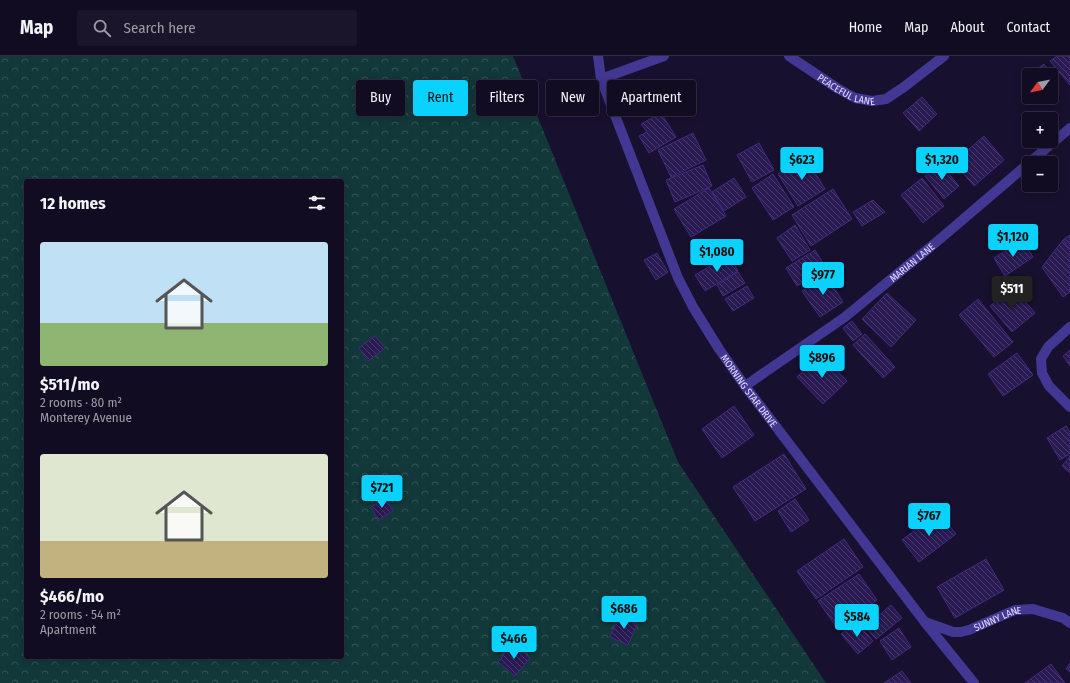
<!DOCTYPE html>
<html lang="en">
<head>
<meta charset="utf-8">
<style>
  :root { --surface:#120c23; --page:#1b152b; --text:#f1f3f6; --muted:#9c9ba6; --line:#312c41; --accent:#0ad2ff }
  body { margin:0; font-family:"Fira Sans Condensed",sans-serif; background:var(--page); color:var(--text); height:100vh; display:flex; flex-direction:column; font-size:15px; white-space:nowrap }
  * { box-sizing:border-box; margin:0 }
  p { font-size:13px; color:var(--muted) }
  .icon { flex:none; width:22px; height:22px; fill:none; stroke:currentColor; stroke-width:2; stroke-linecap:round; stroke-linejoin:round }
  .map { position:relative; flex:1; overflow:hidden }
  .sheet { position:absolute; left:24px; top:123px; width:320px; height:480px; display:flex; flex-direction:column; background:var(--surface); border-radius:4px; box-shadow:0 2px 10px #0003,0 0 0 1px var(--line) }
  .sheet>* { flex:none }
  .top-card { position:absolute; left:356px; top:24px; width:380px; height:36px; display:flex; gap:8px }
  .needle { width:26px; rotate:238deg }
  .fabs { position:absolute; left:1022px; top:12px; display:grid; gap:8px }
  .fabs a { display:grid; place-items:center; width:36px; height:36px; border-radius:4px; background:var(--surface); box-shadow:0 2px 10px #0003,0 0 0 1px var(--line); font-size:20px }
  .price { position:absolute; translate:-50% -34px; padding:0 9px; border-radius:4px; background:var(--accent); color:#111; font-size:13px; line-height:26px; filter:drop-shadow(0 1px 2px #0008) }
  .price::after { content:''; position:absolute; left:50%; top:24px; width:12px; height:9px; margin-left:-6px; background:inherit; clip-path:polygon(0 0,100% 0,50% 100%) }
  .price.on { background:#222; color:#fff }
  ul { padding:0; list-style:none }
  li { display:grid; align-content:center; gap:8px; height:212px; padding:0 16px }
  li span { display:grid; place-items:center; height:124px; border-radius:4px; color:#555 }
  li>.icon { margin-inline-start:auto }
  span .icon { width:72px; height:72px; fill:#fffc; stroke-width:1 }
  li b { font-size:17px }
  h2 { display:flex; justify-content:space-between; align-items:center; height:48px; padding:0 16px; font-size:17px }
  .chip { padding:0 14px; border-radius:4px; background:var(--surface); box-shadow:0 2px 10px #0003,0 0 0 1px var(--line); font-size:14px; line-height:36px }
  .chip.on { background:var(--accent); color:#111 }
  header { display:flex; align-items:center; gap:24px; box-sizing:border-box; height:56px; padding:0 20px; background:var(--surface); border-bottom:1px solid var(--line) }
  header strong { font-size:19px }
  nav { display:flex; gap:22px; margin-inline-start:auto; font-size:14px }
  .search { width:280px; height:36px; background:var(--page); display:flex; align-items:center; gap:10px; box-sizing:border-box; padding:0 14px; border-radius:4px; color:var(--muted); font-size:15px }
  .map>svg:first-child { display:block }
  .forest { fill:url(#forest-crowns); fill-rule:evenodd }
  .building { fill:url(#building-back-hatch); stroke:#422a80 }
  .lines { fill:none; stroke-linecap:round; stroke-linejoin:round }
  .minor { stroke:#423792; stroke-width:10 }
  .labels { text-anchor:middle; stroke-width:3; stroke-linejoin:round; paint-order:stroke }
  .street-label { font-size:10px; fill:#e4deff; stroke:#18102f }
</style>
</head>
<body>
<header>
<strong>Map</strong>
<div class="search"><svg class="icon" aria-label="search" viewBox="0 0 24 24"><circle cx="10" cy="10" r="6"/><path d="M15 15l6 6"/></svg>Search here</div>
<nav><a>Home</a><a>Map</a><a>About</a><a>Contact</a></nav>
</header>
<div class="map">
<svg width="1070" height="627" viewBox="0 0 1070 627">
  <defs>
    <pattern id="forest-crowns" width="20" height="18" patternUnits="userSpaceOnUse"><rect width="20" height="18" fill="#12383a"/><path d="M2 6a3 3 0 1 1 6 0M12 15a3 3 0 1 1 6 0" fill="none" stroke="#345458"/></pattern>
    <pattern id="building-back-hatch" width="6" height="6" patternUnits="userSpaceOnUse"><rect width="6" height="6" fill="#2a1a52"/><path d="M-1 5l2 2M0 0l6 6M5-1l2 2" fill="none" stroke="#493b6c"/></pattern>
  </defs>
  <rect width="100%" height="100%" fill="#18102f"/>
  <path class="forest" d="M0,0H513L678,406L826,627H0ZM26,125H342V601H26Z"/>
  <g class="building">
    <polygon points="1057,0 1070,0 1070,29 1050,5"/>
    <polygon points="1044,8 1057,26 1051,30 1051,19 1029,19 1029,30 1024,22"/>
    <polygon points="922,41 937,58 919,75 903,57"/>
    <polygon points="661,57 676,81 649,97 639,80 647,76 641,68"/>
    <polygon points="693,77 706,104 671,121 658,94"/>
    <polygon points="984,80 1004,104 974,130 954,106"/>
    <polygon points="759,87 774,114 752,126 737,99"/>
    <polygon points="805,100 825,133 798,150 778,118"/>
    <polygon points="940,107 959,130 944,143 925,120"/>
    <polygon points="703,109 712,130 675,146 666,124"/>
    <polygon points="773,118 794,151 773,164 752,132"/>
    <polygon points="734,122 746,141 724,155 712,136"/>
    <polygon points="922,122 944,150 923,167 901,139"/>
    <polygon points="709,132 726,160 691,181 674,153"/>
    <polygon points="833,133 852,163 811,190 792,159"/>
    <polygon points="873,144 885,156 862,170 853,156"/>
    <polygon points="795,169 810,194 792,205 777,182"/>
    <polygon points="1070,179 1070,194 1063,184"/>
    <polygon points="1022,184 1033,201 1005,220 994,202"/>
    <polygon points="1063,184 1070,194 1070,236 1063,241 1042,211"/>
    <polygon points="815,194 826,212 797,230 786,212"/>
    <polygon points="657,197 668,216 656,224 644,204"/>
    <polygon points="729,199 738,215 705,235 695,219"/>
    <polygon points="738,216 745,227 723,240 717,229"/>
    <polygon points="826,219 843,246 820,261 802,235"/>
    <polygon points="747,230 754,242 733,255 725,243"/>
    <polygon points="1013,231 1035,257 1012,276 990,250"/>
    <polygon points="887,237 916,264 891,291 862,263"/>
    <polygon points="978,243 1013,286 994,301 959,259"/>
    <polygon points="852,265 862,278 853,285 843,272"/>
    <polygon points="865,278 895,311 883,322 853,289"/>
    <polygon points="375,280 385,292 368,305 359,292"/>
    <polygon points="1070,294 1070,310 1063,300"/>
    <polygon points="1017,297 1033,319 1003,340 988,318"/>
    <polygon points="821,298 847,325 823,348 797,321"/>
    <polygon points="734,350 754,379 722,402 702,373"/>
    <polygon points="1066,370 1070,376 1070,398 1060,404 1047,382"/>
    <polygon points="784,398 806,433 755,465 733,431"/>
    <polygon points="1070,400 1070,417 1062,410"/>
    <polygon points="386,442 393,455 378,464 371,451"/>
    <polygon points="795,443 809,464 791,476 778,455"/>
    <polygon points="939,456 956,478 919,506 902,484"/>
    <polygon points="844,483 863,511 816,543 797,515"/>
    <polygon points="986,503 1004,534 955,562 937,531"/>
    <polygon points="859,518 877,544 837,572 818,545"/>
    <polygon points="891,549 902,562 876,583 865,571"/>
    <polygon points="619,560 637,568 628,589 610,581"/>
    <polygon points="856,565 873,585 858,598 841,578"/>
    <polygon points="899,572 911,591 892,604 880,585"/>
    <polygon points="513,588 530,602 515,620 498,606"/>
    <polygon points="1070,607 1070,616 1066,613"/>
    <polygon points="1051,608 1065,627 1025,627"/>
    <polygon points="902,615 911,627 884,627"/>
  </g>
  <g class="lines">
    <g class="minor">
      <path id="s1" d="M598,0L601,23L678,222L693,251L719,293L745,330L924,565L974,627"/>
      <path id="s2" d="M789,0L837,32L855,42L872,45L886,43L904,31L944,0"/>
      <polyline points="601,23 664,0"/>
      <polyline points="1070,271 1048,291 1041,303 1042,317 1049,330 1070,351"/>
      <path id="s3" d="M745,330L845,261L940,183L1070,72"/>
      <path id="s4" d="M925,566L953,576H961L969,574L1015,554L1033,553L1063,562L1070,567"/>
    </g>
  </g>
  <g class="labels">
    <g class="street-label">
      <text dy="4" stroke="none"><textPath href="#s2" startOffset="67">PEACEFUL LANE</textPath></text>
      <text dy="4" stroke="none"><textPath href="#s3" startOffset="208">MARIAN LANE</textPath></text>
      <text dy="4" stroke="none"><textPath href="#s1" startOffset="370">MORNING STAR DRIVE</textPath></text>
      <text dy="4" stroke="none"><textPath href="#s4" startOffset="77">SUNNY LANE</textPath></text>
    </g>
  </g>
</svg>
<div class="fabs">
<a><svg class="needle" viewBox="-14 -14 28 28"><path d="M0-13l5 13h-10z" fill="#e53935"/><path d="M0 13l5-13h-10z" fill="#9c9ba6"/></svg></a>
<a>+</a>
<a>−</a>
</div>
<b class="price" style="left:802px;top:125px">$623</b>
<b class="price" style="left:942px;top:125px">$1,320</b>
<b class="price" style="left:1013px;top:202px">$1,120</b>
<b class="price" style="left:717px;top:217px">$1,080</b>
<b class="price" style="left:823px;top:240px">$977</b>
<b class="price on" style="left:1012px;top:254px">$511</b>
<b class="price" style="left:822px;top:323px">$896</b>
<b class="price" style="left:382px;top:453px">$721</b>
<b class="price" style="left:929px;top:481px">$767</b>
<b class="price" style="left:624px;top:574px">$686</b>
<b class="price" style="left:857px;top:582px">$584</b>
<b class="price" style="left:514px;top:604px">$466</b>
<div class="top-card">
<a class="chip">Buy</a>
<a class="chip on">Rent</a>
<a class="chip">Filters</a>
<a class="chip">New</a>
<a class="chip">Apartment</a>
</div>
<section class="sheet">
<h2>12 homes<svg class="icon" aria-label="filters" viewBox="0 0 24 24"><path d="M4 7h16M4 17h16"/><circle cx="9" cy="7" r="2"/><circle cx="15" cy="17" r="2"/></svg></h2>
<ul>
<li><span style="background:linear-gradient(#bfe0f5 65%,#8fb573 0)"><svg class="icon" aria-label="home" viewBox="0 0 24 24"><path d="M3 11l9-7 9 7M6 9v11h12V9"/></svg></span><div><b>$511/mo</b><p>2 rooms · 80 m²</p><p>Monterey Avenue</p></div></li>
<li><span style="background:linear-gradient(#dfe7d0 70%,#c2b280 0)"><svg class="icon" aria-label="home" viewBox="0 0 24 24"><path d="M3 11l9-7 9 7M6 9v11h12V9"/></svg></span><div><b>$466/mo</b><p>2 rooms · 54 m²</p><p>Apartment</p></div></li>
</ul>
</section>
</div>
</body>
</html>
